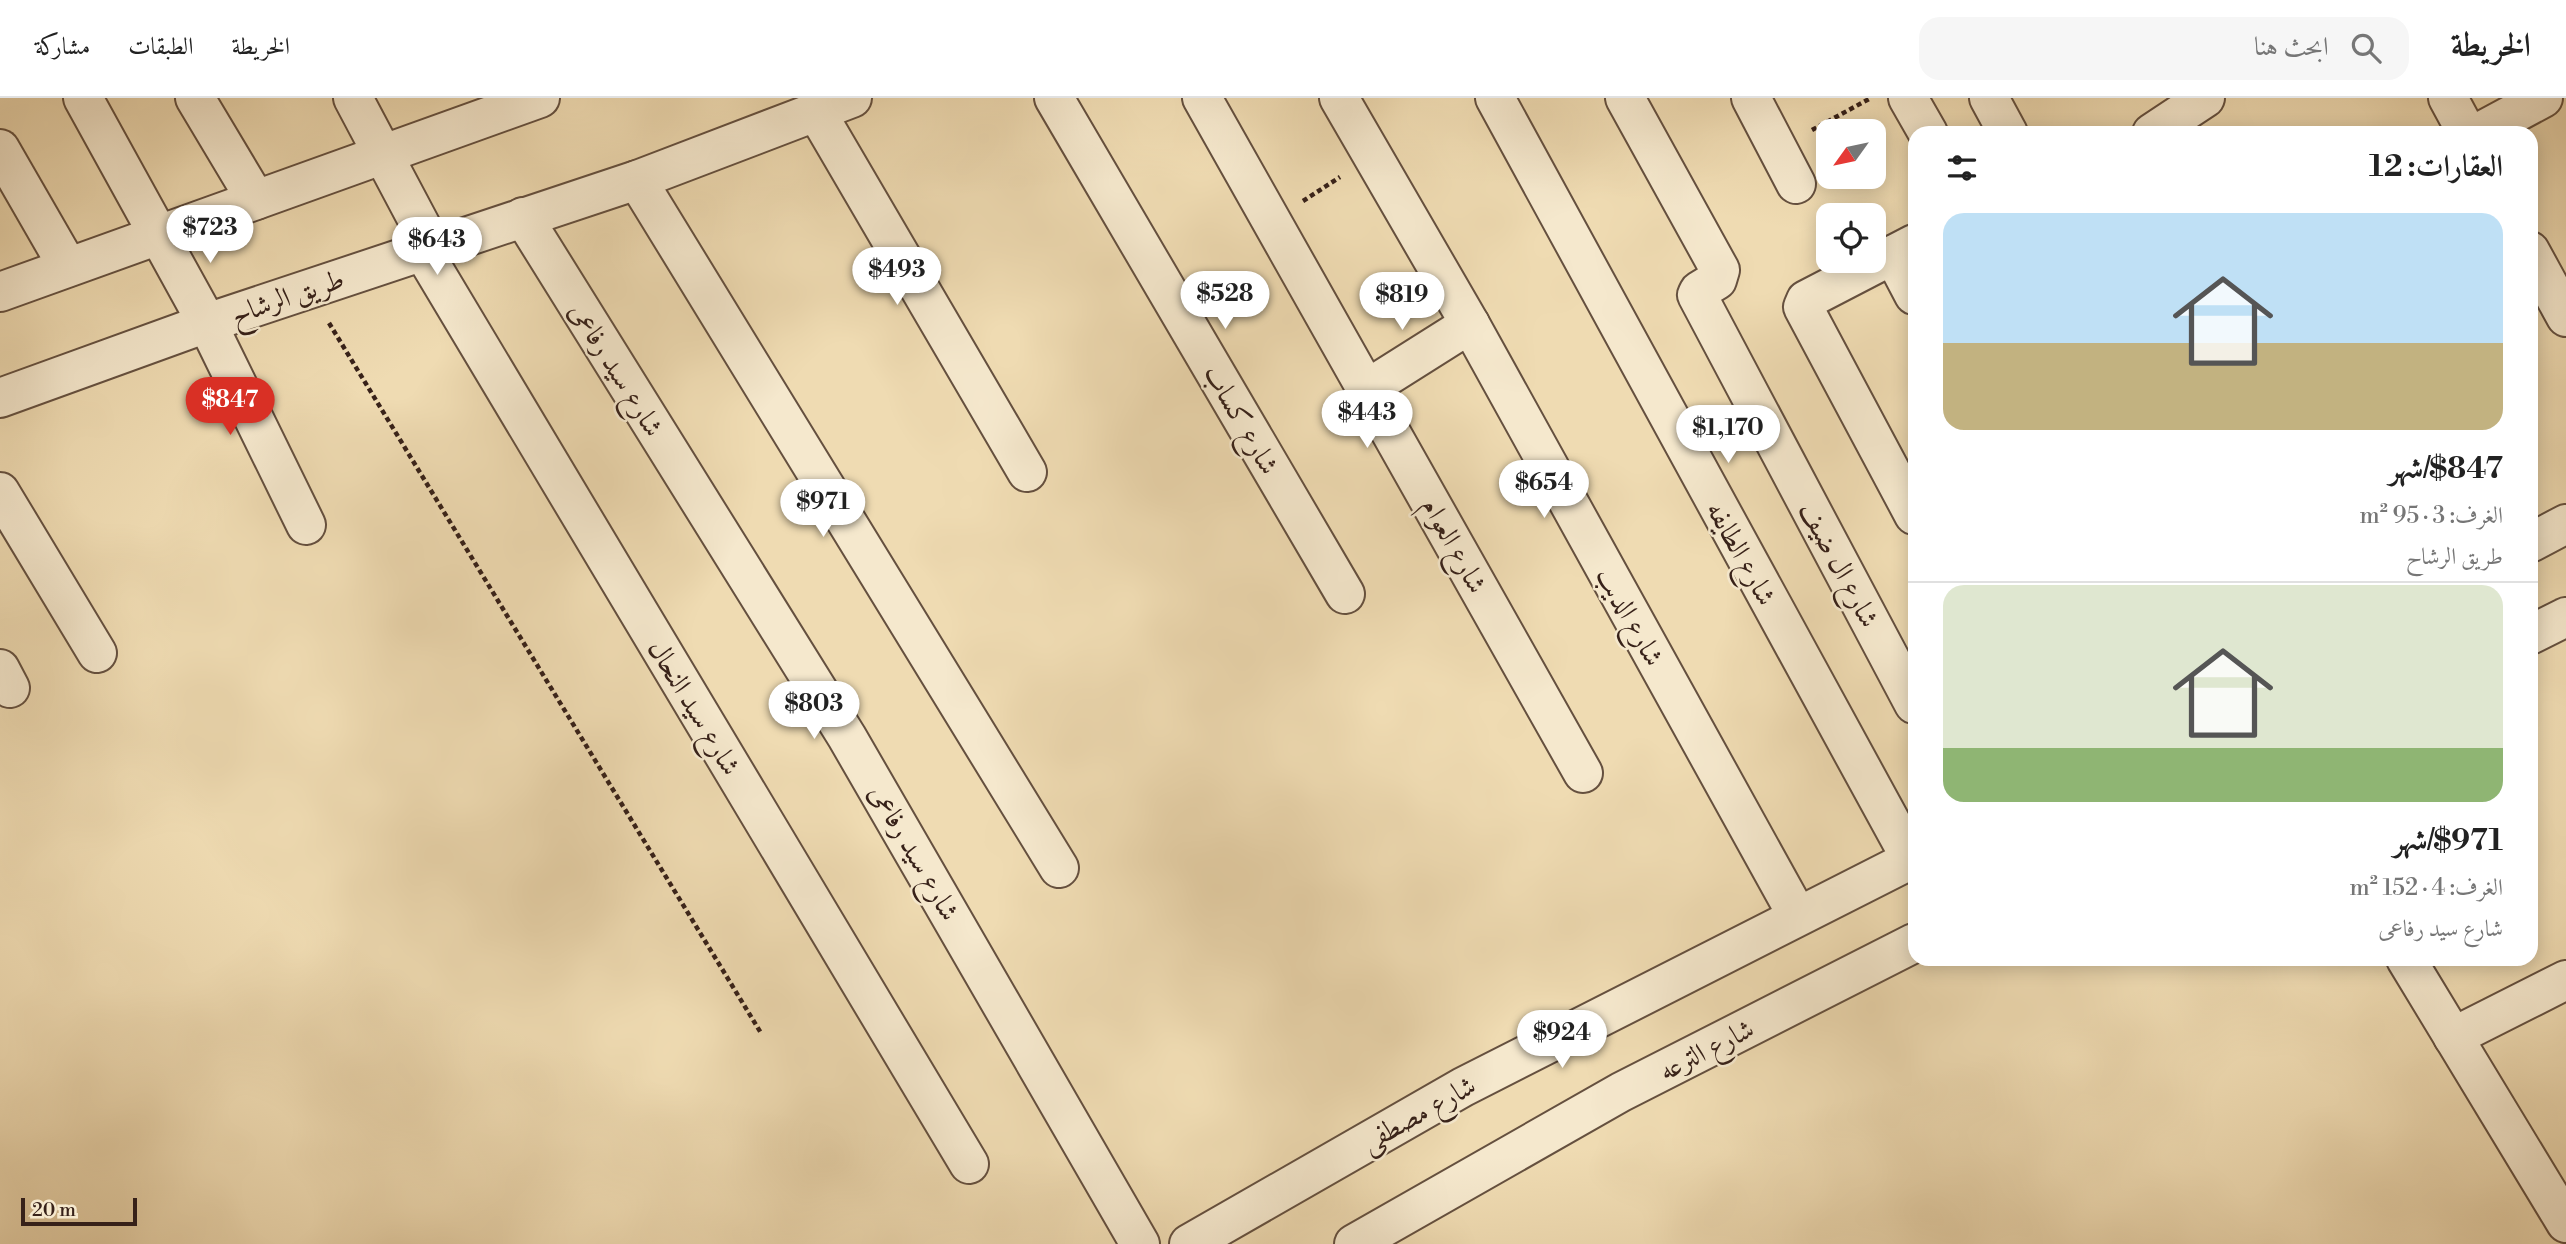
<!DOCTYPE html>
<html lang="ar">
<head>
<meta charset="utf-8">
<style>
  :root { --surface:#fff; --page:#f6f6f6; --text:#222; --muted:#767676; --line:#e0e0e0; --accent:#d93025 }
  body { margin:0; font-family:"Libre Bodoni",Amiri,serif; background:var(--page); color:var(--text); direction:rtl; height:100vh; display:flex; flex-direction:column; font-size:26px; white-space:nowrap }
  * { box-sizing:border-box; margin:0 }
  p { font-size:23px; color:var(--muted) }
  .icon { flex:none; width:38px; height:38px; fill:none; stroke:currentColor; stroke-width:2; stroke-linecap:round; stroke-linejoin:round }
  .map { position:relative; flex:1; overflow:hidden; direction:ltr }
  .panel { position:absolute; left:1908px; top:28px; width:630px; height:840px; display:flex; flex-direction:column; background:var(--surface); border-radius:21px; box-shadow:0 4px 18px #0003; direction:rtl }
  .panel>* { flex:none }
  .needle { width:46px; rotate:237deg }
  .fabs { position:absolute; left:1816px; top:21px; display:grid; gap:14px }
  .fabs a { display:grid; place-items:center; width:70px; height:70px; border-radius:14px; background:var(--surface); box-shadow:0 4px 18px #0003; font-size:35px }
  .scale { position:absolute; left:21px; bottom:18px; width:116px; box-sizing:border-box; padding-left:7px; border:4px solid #372119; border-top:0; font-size:19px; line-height:24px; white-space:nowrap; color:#372119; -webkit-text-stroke:5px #f5e8cd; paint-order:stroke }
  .price { position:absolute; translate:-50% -60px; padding:0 16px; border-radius:24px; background:#fff; color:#222; font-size:23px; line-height:46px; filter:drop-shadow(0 2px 4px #0008) }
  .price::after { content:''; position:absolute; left:50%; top:42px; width:21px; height:16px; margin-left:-10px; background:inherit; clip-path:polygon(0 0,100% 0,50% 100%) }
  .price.active { background:var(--accent); color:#fff }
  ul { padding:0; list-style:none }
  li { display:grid; align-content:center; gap:14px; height:371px; padding:0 35px }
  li+li { border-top:2px solid var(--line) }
  li span { display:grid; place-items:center; height:217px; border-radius:21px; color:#555 }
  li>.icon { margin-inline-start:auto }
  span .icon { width:126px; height:126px; fill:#fffc; stroke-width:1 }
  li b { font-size:30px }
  h2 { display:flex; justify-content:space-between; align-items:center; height:84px; padding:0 35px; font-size:30px }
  header { display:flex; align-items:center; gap:42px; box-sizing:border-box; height:98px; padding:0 35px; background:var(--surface); border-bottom:2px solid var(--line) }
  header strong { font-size:33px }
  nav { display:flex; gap:38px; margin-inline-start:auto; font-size:24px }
  .search { width:490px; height:63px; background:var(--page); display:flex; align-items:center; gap:18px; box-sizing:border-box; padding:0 24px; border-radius:21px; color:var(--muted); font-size:26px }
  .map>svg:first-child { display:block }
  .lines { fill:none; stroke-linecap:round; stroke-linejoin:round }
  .minor-casing { stroke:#65503f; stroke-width:42 }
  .path { stroke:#372119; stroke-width:4.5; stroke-dasharray:5 3.5; stroke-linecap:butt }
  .minor { stroke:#f5e8cd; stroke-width:38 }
  .labels { text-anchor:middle; stroke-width:5; stroke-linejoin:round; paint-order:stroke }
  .street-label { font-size:28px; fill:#372119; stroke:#f5e8cd }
</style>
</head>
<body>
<header>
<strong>الخريطة</strong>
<div class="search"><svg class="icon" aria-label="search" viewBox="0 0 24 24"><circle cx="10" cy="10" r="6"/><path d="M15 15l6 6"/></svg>ابحث هنا</div>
<nav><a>الخريطة</a><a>الطبقات</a><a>مشاركة</a></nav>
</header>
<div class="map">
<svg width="2566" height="1146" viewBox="0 0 2566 1146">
  <rect width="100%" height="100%" fill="#efdbb2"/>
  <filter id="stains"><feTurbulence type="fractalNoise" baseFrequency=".00286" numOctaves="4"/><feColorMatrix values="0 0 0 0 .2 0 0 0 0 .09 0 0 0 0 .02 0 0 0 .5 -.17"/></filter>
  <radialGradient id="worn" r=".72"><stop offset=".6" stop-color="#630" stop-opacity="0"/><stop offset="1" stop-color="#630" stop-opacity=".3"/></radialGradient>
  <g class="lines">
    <g class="minor-casing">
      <g id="minor">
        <polyline points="83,0 207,225 306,427"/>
        <polyline points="195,0 256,102"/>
        <polyline points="353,0 432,149"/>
        <polyline points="1054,0 1345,496"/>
        <polyline points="1202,0 1583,675"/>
        <polyline points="1339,0 1470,226 1797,817"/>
        <polyline points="1495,0 1911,761"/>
        <polyline points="1625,0 1720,172 1717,182 1699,193 1697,197 1914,606"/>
        <polyline points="1751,0 1796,86"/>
        <polyline points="1908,0 1928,35"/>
        <polyline points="1989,0 2008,35"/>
        <polyline points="2448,0 2467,35"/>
        <polyline points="817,15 1027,374"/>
        <polyline points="2152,35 2205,0"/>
        <polyline points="2478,35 2543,0"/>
        <polyline points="0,51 68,169"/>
        <polyline points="637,82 1059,770"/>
        <polyline points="523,119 847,639 1140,1146"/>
        <polyline points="1914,146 1806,202 1803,209 1914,417"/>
        <polyline points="422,152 969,1066"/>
        <polyline points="2530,153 2566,219"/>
        <polyline points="1893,157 1914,197"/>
        <polyline points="0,194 540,0"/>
        <polyline points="1367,291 1470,226"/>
        <polyline points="0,300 207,225 637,82 852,0"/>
        <polyline points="0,394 97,555"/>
        <polyline points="2530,445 2566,426"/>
        <polyline points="2530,537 2566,519"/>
        <polyline points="0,571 10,590"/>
        <polyline points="2406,861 2566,1125"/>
        <polyline points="2453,939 2566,882"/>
        <polyline points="1189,1146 1463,989 1914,760"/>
        <polyline points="1354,1146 1621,994 1914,845"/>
      </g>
    </g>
    <g class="path">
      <polyline points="1812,32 1869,1"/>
      <polyline points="1303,103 1340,79"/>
      <polyline points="329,225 761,935"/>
    </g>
    <use href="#minor" class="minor"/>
  </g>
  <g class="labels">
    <g class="street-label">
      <text transform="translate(287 198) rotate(-19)" y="10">طريق الرشاح</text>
      <text transform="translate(617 271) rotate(58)" y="10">شارع سيد رفاعى</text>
      <text transform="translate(1242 321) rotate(60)" y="10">شارع كساب</text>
      <text transform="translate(1455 447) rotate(61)" y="10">شارع العوام</text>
      <text transform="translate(1742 455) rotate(61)" y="10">شارع الطايفه</text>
      <text transform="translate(1840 466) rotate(62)" y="10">شارع ال ضيف</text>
      <text transform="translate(1631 518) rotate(61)" y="10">شارع الديب</text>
      <text transform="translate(695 609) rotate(59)" y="10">شارع سيد النحال</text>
      <text transform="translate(915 754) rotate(60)" y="10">شارع سيد رفاعى</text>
      <text transform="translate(1706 951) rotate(-27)" y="10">شارع الترعه</text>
      <text transform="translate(1418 1015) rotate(-29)" y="10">شارع مصطفى</text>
    </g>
  </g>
  <rect width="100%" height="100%" filter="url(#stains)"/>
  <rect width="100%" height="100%" fill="url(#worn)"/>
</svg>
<div class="fabs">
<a><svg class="needle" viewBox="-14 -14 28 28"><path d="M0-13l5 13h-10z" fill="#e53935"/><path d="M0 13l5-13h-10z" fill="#767676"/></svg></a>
<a><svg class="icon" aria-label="locate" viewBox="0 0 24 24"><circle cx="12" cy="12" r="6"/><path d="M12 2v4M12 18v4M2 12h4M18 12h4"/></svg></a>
</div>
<div class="scale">20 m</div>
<b class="price" style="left:210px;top:167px">$723</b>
<b class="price" style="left:437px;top:179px">$643</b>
<b class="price" style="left:897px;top:209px">$493</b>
<b class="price" style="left:1225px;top:233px">$528</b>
<b class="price" style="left:1402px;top:234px">$819</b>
<b class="price active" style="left:230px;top:339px">$847</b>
<b class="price" style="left:1367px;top:352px">$443</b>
<b class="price" style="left:1728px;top:367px">$1,170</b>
<b class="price" style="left:1544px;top:422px">$654</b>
<b class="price" style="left:823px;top:441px">$971</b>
<b class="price" style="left:814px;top:643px">$803</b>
<b class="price" style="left:1562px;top:972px">$924</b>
<section class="panel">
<h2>العقارات: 12<svg class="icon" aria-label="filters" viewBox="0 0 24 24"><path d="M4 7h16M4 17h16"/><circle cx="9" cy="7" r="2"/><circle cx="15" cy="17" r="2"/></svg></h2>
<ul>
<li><span style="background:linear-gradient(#bfe0f5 60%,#c2b280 0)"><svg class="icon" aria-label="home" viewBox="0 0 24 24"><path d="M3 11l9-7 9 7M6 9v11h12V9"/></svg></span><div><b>$847/شهر</b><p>الغرف: 3 · 95 m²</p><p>طريق الرشاح</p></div></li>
<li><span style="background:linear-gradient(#dfe7d0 75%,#8fb573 0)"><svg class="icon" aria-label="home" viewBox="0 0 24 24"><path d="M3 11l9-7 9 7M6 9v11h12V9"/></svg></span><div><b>$971/شهر</b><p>الغرف: 4 · 152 m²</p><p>شارع سيد رفاعى</p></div></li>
</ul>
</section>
</div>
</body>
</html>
